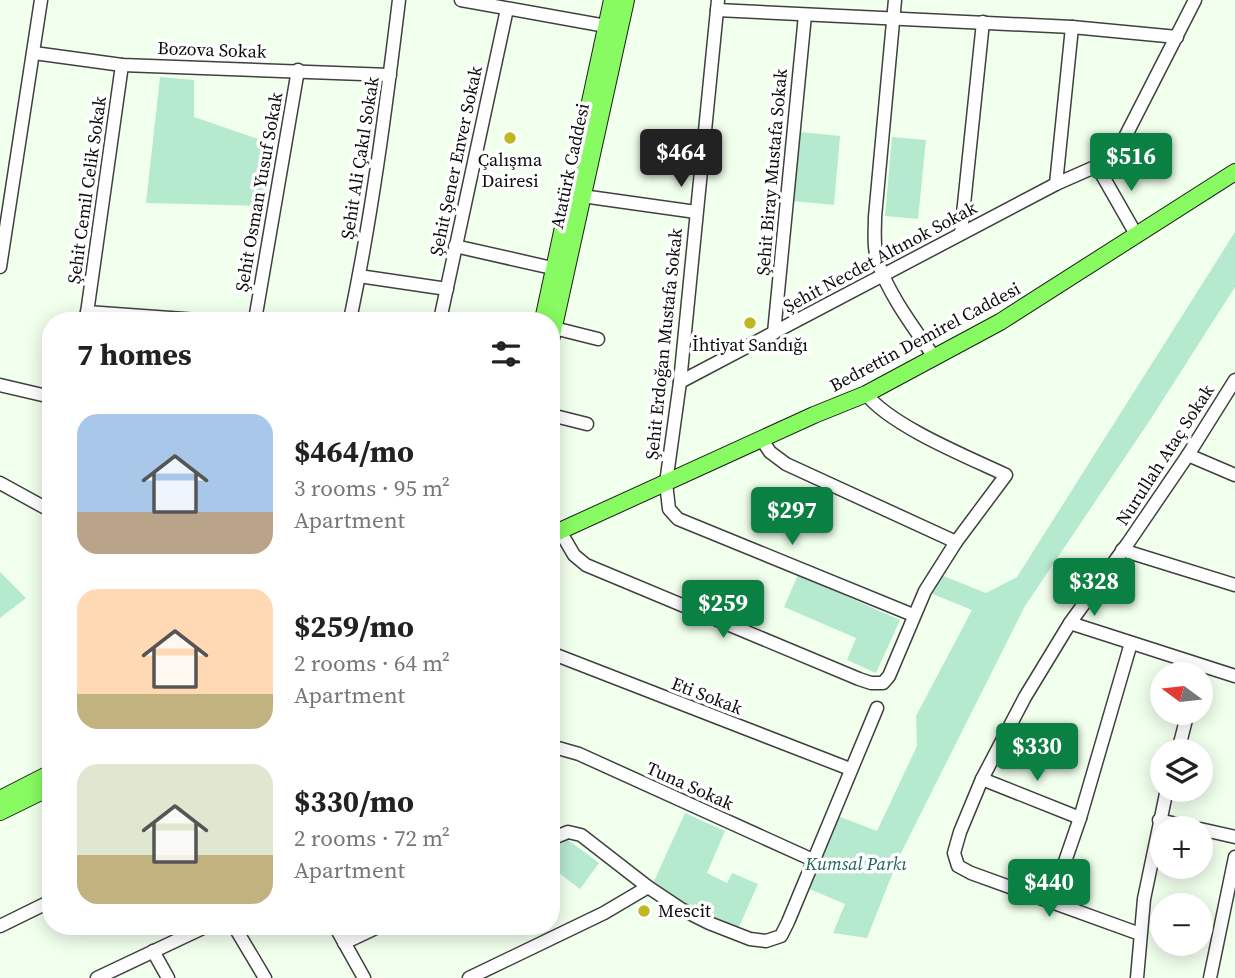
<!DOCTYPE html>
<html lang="en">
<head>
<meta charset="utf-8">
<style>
  :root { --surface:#fff; --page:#f2f2f2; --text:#222; --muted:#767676; --accent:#0b8043 }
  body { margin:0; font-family:"Source Serif 4",serif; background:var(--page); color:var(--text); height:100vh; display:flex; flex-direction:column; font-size:26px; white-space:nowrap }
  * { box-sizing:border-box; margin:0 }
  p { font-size:23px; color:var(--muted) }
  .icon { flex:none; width:38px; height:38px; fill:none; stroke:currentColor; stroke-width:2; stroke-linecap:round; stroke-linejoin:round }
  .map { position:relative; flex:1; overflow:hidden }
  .drawer { position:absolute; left:42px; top:312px; width:518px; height:623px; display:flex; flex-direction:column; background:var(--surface); border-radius:28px; box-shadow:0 4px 18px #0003 }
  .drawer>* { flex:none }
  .needle { width:46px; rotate:285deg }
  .buttons { position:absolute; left:1150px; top:662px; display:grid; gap:14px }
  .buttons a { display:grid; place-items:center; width:63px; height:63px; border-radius:50%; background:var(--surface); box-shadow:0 4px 18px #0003; font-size:35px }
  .price { position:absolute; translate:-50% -60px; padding:0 16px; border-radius:7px; background:var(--accent); color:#fff; font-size:23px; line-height:46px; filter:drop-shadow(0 2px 4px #0008) }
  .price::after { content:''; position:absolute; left:50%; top:42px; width:21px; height:16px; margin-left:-10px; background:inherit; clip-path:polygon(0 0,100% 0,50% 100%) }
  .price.active { background:#222; color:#fff }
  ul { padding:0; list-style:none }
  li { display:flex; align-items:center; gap:21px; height:175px; padding:0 35px }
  li span { display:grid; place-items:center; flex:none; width:196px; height:140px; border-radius:21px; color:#555 }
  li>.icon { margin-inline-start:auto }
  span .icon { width:84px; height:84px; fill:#fffc; stroke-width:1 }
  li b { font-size:30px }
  h2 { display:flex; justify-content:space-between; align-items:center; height:84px; padding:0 35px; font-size:30px }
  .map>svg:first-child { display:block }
  .grass { fill:#b6eacf }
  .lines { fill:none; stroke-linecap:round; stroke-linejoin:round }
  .minor-casing { stroke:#404040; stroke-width:15 }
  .major-casing { stroke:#1e1e1e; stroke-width:18 }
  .minor { stroke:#fff; stroke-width:12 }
  .major { stroke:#87fb61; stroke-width:16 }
  .poi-dot { fill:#c0b822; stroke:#fff; stroke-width:2.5 }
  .labels { text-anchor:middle; stroke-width:7; stroke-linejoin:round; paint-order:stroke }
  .street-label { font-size:18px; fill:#0d0d0d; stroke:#fff }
  .poi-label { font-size:18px; fill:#0d0d0d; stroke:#fff }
  .park-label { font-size:18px; font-style:italic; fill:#1c6657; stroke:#fff }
</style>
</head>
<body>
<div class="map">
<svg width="1235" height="978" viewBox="0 0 1235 978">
  <rect width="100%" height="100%" fill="#f1ffed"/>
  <g class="grass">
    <polygon points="160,77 194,80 194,117 276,145 265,206 146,203"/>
    <polygon points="800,132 840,136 834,205 793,201"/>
    <polygon points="892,137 926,140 918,219 885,216"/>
    <polygon points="1235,232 1235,287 1150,420 1025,606 899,857 867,938 833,933 845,904 807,888 835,815 877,831 917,746 916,716 972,610 925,591 936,573 986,593 1017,577"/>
    <polygon points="0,572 26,598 0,618"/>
    <polygon points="798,575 900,620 876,673 847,660 856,638 784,607"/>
    <polygon points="685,813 725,831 707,873 727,883 732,873 758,884 738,929 650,890"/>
    <polygon points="568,840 599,863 580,889 551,867 551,848"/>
  </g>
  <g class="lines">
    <g class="minor-casing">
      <g id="minor">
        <polyline points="461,0 606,26"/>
        <polyline points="718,0 680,382 666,483 669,509 678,519 913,615"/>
        <path d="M895,0L875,217C875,232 873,247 878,262C888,294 915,329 934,357"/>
        <polyline points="717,10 1072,27 1177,37"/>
        <polyline points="34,53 122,65 390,75"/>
        <polyline points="1097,166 1137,236"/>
        <polyline points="1056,184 1072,27"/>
        <polyline points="575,195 696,212"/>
        <polyline points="961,233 983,22"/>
        <polyline points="455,246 561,270"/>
        <polyline points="0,267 41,0"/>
        <polyline points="359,276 447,289"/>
        <polyline points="87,312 198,320"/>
        <polyline points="86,320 122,65"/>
        <polyline points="255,320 298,70"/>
        <path d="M350,320C372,215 386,107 399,0"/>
        <polyline points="440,320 507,9"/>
        <polyline points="554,328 598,339"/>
        <polyline points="774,333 805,15"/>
        <polyline points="680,382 1056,184 1097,166 1111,157 1122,143 1195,0"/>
        <polyline points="0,385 51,397"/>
        <polyline points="551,415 587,424"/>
        <polyline points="762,440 770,452 786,464 956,542"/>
        <polyline points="1188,455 1235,475"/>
        <polyline points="0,483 51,511"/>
        <path d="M560,531L574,555L586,565L859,679L871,683H883L889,676L925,591L956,542L1006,475C968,457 891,426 866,394"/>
        <polyline points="1122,550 1235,585"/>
        <polyline points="1070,623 1235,676"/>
        <polyline points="551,653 850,769"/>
        <polyline points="551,746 579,754 813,860"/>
        <polyline points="1178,751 1188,712"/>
        <polyline points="982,779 1080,818"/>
        <polyline points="1159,820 1194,828"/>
        <polyline points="1200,829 1235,837"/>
        <polyline points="551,839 568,832 581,835 648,887 681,909 709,923 750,939 766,941 781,936 788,922 877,708"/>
        <polyline points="1051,902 1080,818 1131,643"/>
        <polyline points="0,926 51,901"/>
        <polyline points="234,926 265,978"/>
        <polyline points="335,926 364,978"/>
        <polyline points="1140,934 971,873 958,866 954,853 960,832 982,779 1025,697 1070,623 1128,543 1188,455 1235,380"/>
        <polyline points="344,943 380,926"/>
        <polyline points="153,951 168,978"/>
        <polyline points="97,978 207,926"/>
        <polyline points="469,978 604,913 648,887"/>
        <polyline points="1137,978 1144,899 1167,789"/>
        <polyline points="1210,978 1235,857"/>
      </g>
    </g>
    <g class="major-casing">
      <g id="major">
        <polyline points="543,320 612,0"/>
        <polyline points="551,340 626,0"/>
        <polyline points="551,535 814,415 866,394 1000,322 1235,172"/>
        <polyline points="0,799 51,773"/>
        <polyline points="0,812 51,787"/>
      </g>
    </g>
    <use href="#minor" class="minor"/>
    <use href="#major" class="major"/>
  </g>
  <g class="poi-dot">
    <circle cx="510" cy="138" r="7"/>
    <circle cx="750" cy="323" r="7"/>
    <circle cx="644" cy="911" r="7"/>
  </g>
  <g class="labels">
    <g class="street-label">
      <text transform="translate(212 50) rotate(2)" y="6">Bozova Sokak</text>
      <text transform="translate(360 158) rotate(-81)" y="6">Şehit Ali Çakıl Sokak</text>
      <text transform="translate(456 161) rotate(-78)" y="6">Şehit Şener Enver Sokak</text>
      <text transform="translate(570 166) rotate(-78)" y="6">Atatürk Caddesi</text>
      <text transform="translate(772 172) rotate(-85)" y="6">Şehit Biray Mustafa Sokak</text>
      <text transform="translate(87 190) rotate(-82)" y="6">Şehit Cemil Celik Sokak</text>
      <text transform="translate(259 192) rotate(-80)" y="6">Şehit Osman Yusuf Sokak</text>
      <text transform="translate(880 257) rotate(-28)" y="6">Şehit Necdet Altınok Sokak</text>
      <text transform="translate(925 337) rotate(-28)" y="6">Bedrettin Demirel Caddesi</text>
      <text transform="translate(664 344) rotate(-84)" y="6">Şehit Erdoğan Mustafa Sokak</text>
      <text transform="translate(1165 455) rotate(-57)" y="6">Nurullah Ataç Sokak</text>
      <text transform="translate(707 696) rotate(21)" y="6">Eti Sokak</text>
      <text transform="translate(690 786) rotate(24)" y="6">Tuna Sokak</text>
    </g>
    <g class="poi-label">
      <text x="510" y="166">Çalışma<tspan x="510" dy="21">Dairesi</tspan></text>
      <text x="750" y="351">İhtiyat Sandığı</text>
      <text x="658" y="917" text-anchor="start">Mescit</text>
    </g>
    <g class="park-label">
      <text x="856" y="870">Kumsal Parkı</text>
    </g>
  </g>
</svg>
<div class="buttons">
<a><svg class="needle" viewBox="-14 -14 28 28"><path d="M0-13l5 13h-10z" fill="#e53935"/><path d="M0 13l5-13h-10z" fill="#767676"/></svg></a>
<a><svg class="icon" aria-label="layers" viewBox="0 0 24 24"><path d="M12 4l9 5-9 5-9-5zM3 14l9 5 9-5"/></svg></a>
<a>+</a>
<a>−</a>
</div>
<b class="price active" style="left:681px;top:189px">$464</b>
<b class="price" style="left:1131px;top:193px">$516</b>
<b class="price" style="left:792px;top:547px">$297</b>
<b class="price" style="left:1094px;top:618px">$328</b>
<b class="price" style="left:723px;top:640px">$259</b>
<b class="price" style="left:1037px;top:783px">$330</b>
<b class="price" style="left:1049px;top:919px">$440</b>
<section class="drawer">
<h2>7 homes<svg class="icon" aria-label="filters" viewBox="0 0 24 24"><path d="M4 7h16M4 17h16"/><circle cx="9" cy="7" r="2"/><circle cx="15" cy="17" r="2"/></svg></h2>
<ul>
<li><span style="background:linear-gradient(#a9c7e8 70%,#b9a48a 0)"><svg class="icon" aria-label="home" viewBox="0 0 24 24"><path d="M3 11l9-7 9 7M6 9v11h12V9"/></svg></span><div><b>$464/mo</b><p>3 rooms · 95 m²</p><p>Apartment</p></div></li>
<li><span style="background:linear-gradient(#ffd9b3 75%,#c2b280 0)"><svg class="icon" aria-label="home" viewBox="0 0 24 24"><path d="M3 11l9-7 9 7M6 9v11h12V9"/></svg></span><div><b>$259/mo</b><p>2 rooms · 64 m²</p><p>Apartment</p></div></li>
<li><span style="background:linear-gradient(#dfe7d0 65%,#c2b280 0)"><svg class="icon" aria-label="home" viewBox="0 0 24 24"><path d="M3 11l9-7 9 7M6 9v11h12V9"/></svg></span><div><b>$330/mo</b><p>2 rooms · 72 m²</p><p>Apartment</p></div></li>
</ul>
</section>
</div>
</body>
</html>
